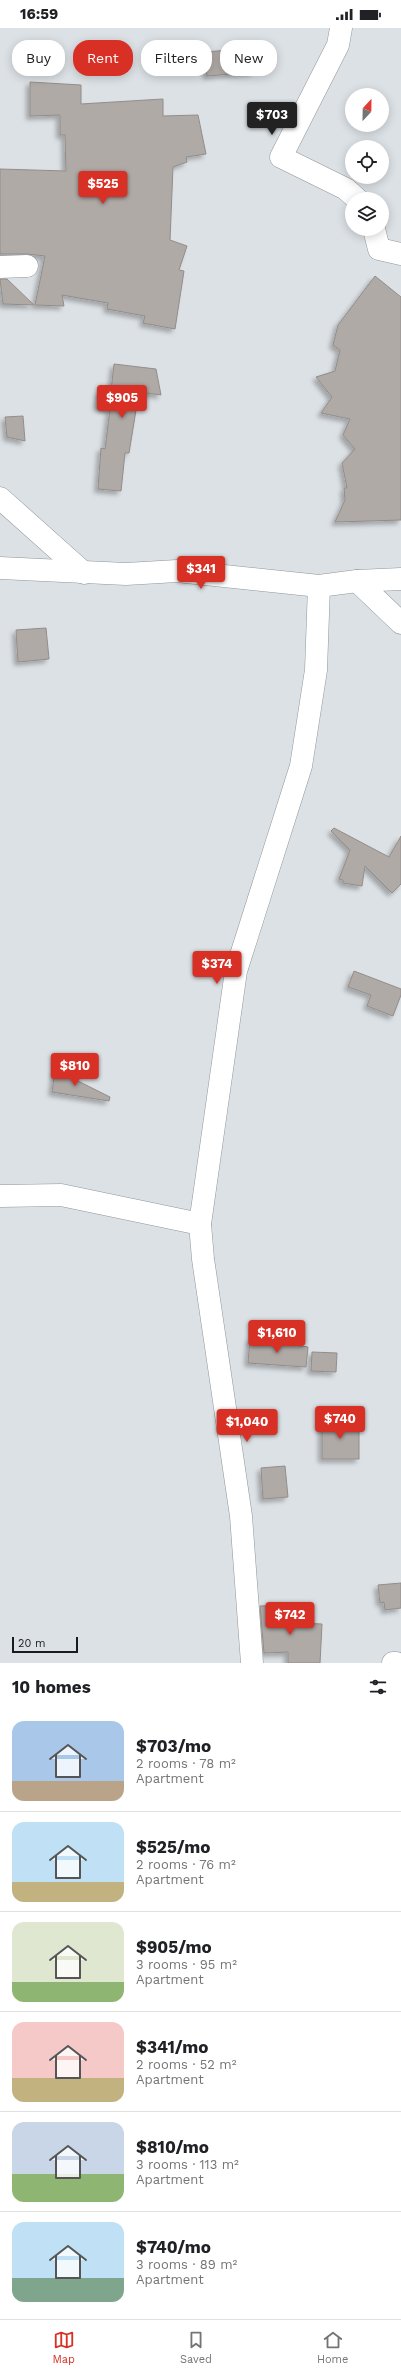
<!DOCTYPE html>
<html lang="en">
<head>
<meta charset="utf-8">
<style>
  :root { --surface:#fff; --page:#f6f6f6; --text:#202124; --muted:#757577; --line:#e0e0e0; --accent:#d93025 }
  body { margin:0; font-family:"Work Sans",sans-serif; background:var(--page); color:var(--text); height:100vh; display:flex; flex-direction:column; font-size:15px; white-space:nowrap }
  * { box-sizing:border-box; margin:0 }
  p { font-size:13px; color:var(--muted) }
  .icon { flex:none; width:22px; height:22px; fill:none; stroke:currentColor; stroke-width:2; stroke-linecap:round; stroke-linejoin:round }
  .map { position:relative; height:1635px; overflow:hidden }
  .details { display:flex; flex-direction:column; background:var(--surface); flex:1 }
  .details>* { flex:none }
  .banner { position:absolute; left:12px; top:12px; width:377px; height:36px; display:flex; gap:8px }
  .needle { width:26px; rotate:22deg }
  .fabs { position:absolute; left:345px; top:60px; display:grid; gap:8px }
  .fabs a { display:grid; place-items:center; width:44px; height:44px; border-radius:50%; background:var(--surface); box-shadow:0 2px 10px #0003; font-size:20px }
  .scale { position:absolute; left:12px; bottom:10px; width:66px; box-sizing:border-box; padding-left:4px; border:2px solid #191b1c; border-top:0; font-size:11px; line-height:14px; white-space:nowrap; color:#191b1c; -webkit-text-stroke:3px #dce1e5; paint-order:stroke }
  .price { position:absolute; translate:-50% -34px; padding:0 9px; border-radius:4px; background:var(--accent); color:#fff; font-size:13px; line-height:26px; filter:drop-shadow(0 1px 2px #0008) }
  .price::after { content:''; position:absolute; left:50%; top:24px; width:12px; height:9px; margin-left:-6px; background:inherit; clip-path:polygon(0 0,100% 0,50% 100%) }
  .price.selected { background:#222; color:#fff }
  ul { padding:0; list-style:none }
  li { display:flex; align-items:center; gap:12px; height:100px; padding:0 12px }
  li+li { border-top:1px solid var(--line) }
  li span { display:grid; place-items:center; flex:none; width:112px; height:80px; border-radius:12px; color:#555 }
  li>.icon { margin-inline-start:auto }
  span .icon { width:48px; height:48px; fill:#fffc; stroke-width:1 }
  li b { font-size:17px }
  h2 { display:flex; justify-content:space-between; align-items:center; height:48px; padding:0 12px; font-size:17px }
  .tag { padding:0 14px; border-radius:16px; background:var(--surface); box-shadow:0 2px 10px #0003; font-size:14px; line-height:36px }
  .tag.selected { background:var(--accent); color:#fff }
  .status { display:flex; justify-content:space-between; align-items:center; height:28px; padding:0 20px; background:var(--surface); direction:ltr }
  .status svg { height:11px; fill:currentColor }
  .menu { display:flex; justify-content:space-around; align-items:center; height:56px; border-top:1px solid var(--line); background:var(--surface); font-size:11px; color:var(--muted) }
  .menu a { display:grid; justify-items:center; gap:2px }
  .menu .selected { color:var(--accent) }
  .map>svg:first-child { display:block }
  .building { fill:#b0aaa7; stroke:#938d8a; filter:url(#shadow) }
  .lines { fill:none; stroke-linecap:round; stroke-linejoin:round }
  .minor-casing { stroke:#909699; stroke-width:23 }
  .minor { stroke:#fff; stroke-width:22 }
</style>
</head>
<body>
<div class="status"><b>16:59</b><svg viewBox="0 0 49 12"><path d="M0 12V9h3v3zM5 12V6h3v6zM10 12V3h3v9zM15 12V0h3v12zM26 1h20v11H26zM47 4h2v5h-2z"/></svg></div>
<div class="map">
<svg width="401" height="1635" viewBox="0 0 401 1635">
  <defs>
    <filter id="shadow"><feDropShadow dx="-3.5" dy="3.5" stdDeviation="2" flood-color="#0004"/></filter>
  </defs>
  <rect width="100%" height="100%" fill="#dce1e5"/>
  <g class="building">
    <polygon points="254,20 254,44 207,48 205,24"/>
    <polygon points="30,54 81,57 81,76 163,71 163,88 198,87 206,126 186,129 187,134 173,139 170,212 187,218 179,242 184,243 175,301 143,295 145,288 107,281 108,275 62,267 64,278 35,277 45,228 27,226 0,226 0,141 66,143 65,107 60,107 60,87 30,88"/>
    <polygon points="375,248 401,269 401,492 335,494 345,472 344,460 347,460 342,435 355,421 343,407 350,391 321,385 332,369 316,349 335,343 340,322 333,317 338,297"/>
    <polygon points="0,251 7,251 34,277 3,276"/>
    <polygon points="114,336 156,341 161,367 139,364 129,425 125,425 121,463 98,461 101,420 105,421 110,381 97,379 99,363 111,363"/>
    <polygon points="23,388 25,413 7,409 5,389"/>
    <polygon points="46,600 49,631 18,634 16,602"/>
    <polygon points="334,800 389,829 401,808 401,856 392,865 365,838 362,858 343,855 343,852 339,851 350,822 331,803"/>
    <polygon points="354,943 401,961 401,967 393,988 367,978 371,967 348,959"/>
    <polygon points="55,1043 77,1046 76,1052 110,1069 109,1073 52,1064"/>
    <polygon points="250,1310 308,1319 306,1339 248,1335"/>
    <polygon points="312,1324 337,1325 336,1344 311,1343"/>
    <rect x="322" y="1393" width="37" height="38"/>
    <polygon points="285,1438 288,1469 263,1471 261,1440"/>
    <polygon points="401,1555 401,1580 385,1582 384,1574 380,1575 378,1557"/>
    <polygon points="286,1577 286,1590 299,1590 299,1595 322,1596 320,1635 288,1635 288,1624 264,1625 260,1578"/>
  </g>
  <g class="lines">
    <g class="minor-casing">
      <g id="minor">
        <polyline points="341,0 338,17 281,129 346,161 357,171"/>
        <polyline points="374,201 379,221 401,226"/>
        <polyline points="0,239 27,238"/>
        <polyline points="0,470 84,545"/>
        <polyline points="0,540 126,546 177,543 319,558 357,553 401,551"/>
        <polyline points="357,553 401,595"/>
        <polyline points="0,1168 61,1167 200,1196 236,943 301,738 316,642 319,558"/>
        <polyline points="200,1196 203,1231 241,1488 252,1635"/>
        <polyline points="393,1635 396,1635"/>
      </g>
    </g>
    <use href="#minor" class="minor"/>
  </g>
</svg>
<div class="fabs">
<a><svg class="needle" viewBox="-14 -14 28 28"><path d="M0-13l5 13h-10z" fill="#e53935"/><path d="M0 13l5-13h-10z" fill="#757577"/></svg></a>
<a><svg class="icon" aria-label="locate" viewBox="0 0 24 24"><circle cx="12" cy="12" r="6"/><path d="M12 2v4M12 18v4M2 12h4M18 12h4"/></svg></a>
<a><svg class="icon" aria-label="layers" viewBox="0 0 24 24"><path d="M12 4l9 5-9 5-9-5zM3 14l9 5 9-5"/></svg></a>
</div>
<div class="scale">20 m</div>
<b class="price selected" style="left:272px;top:108px">$703</b>
<b class="price" style="left:103px;top:177px">$525</b>
<b class="price" style="left:122px;top:391px">$905</b>
<b class="price" style="left:201px;top:562px">$341</b>
<b class="price" style="left:217px;top:957px">$374</b>
<b class="price" style="left:75px;top:1059px">$810</b>
<b class="price" style="left:277px;top:1326px">$1,610</b>
<b class="price" style="left:340px;top:1412px">$740</b>
<b class="price" style="left:247px;top:1415px">$1,040</b>
<b class="price" style="left:290px;top:1608px">$742</b>
<div class="banner">
<a class="tag">Buy</a>
<a class="tag selected">Rent</a>
<a class="tag">Filters</a>
<a class="tag">New</a>
</div>
</div>
<section class="details">
<h2>10 homes<svg class="icon" aria-label="filters" viewBox="0 0 24 24"><path d="M4 7h16M4 17h16"/><circle cx="9" cy="7" r="2"/><circle cx="15" cy="17" r="2"/></svg></h2>
<ul>
<li><span style="background:linear-gradient(#a9c7e8 75%,#b9a48a 0)"><svg class="icon" aria-label="home" viewBox="0 0 24 24"><path d="M3 11l9-7 9 7M6 9v11h12V9"/></svg></span><div><b>$703/mo</b><p>2 rooms · 78 m²</p><p>Apartment</p></div></li>
<li><span style="background:linear-gradient(#bfe0f5 75%,#c2b280 0)"><svg class="icon" aria-label="home" viewBox="0 0 24 24"><path d="M3 11l9-7 9 7M6 9v11h12V9"/></svg></span><div><b>$525/mo</b><p>2 rooms · 76 m²</p><p>Apartment</p></div></li>
<li><span style="background:linear-gradient(#dfe7d0 75%,#8fb573 0)"><svg class="icon" aria-label="home" viewBox="0 0 24 24"><path d="M3 11l9-7 9 7M6 9v11h12V9"/></svg></span><div><b>$905/mo</b><p>3 rooms · 95 m²</p><p>Apartment</p></div></li>
<li><span style="background:linear-gradient(#f6c9c9 70%,#c2b280 0)"><svg class="icon" aria-label="home" viewBox="0 0 24 24"><path d="M3 11l9-7 9 7M6 9v11h12V9"/></svg></span><div><b>$341/mo</b><p>2 rooms · 52 m²</p><p>Apartment</p></div></li>
<li><span style="background:linear-gradient(#c9d6e8 65%,#8fb573 0)"><svg class="icon" aria-label="home" viewBox="0 0 24 24"><path d="M3 11l9-7 9 7M6 9v11h12V9"/></svg></span><div><b>$810/mo</b><p>3 rooms · 113 m²</p><p>Apartment</p></div></li>
<li><span style="background:linear-gradient(#bfe0f5 70%,#7fa58c 0)"><svg class="icon" aria-label="home" viewBox="0 0 24 24"><path d="M3 11l9-7 9 7M6 9v11h12V9"/></svg></span><div><b>$740/mo</b><p>3 rooms · 89 m²</p><p>Apartment</p></div></li>
</ul>
</section>
<nav class="menu">
<a class="selected"><svg class="icon" aria-label="map" viewBox="0 0 24 24"><path d="M3 6l6-2 6 2 6-2v14l-6 2-6-2-6 2zM9 4v14M15 6v14"/></svg>Map</a>
<a><svg class="icon" aria-label="saved" viewBox="0 0 24 24"><path d="M7 4h10v16l-5-4-5 4z"/></svg>Saved</a>
<a><svg class="icon" aria-label="home" viewBox="0 0 24 24"><path d="M3 11l9-7 9 7M6 9v11h12V9"/></svg>Home</a>
</nav>
</body>
</html>
